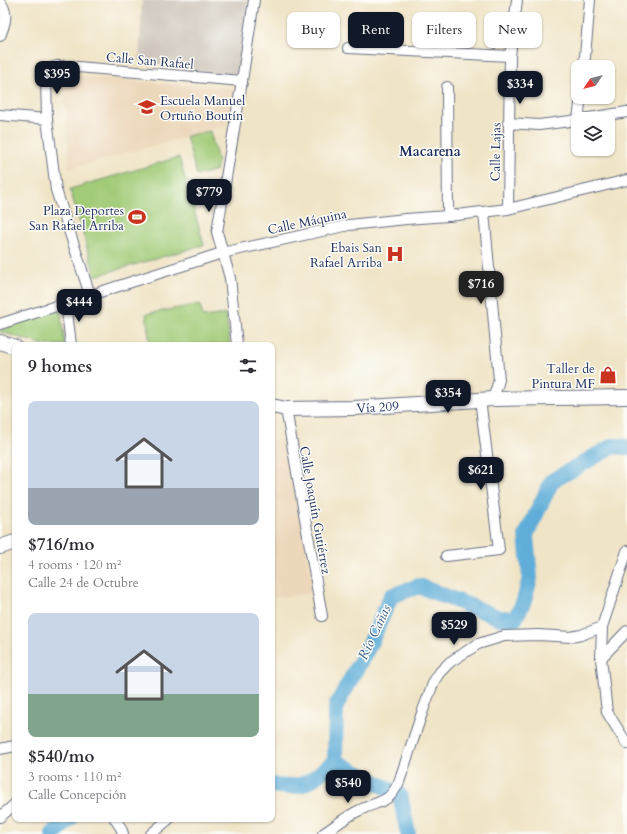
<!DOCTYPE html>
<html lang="en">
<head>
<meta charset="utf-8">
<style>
  :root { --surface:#fff; --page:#f7f7f7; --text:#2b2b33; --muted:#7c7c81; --accent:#111827 }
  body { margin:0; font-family:Cardo,serif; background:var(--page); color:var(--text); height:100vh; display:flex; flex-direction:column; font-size:15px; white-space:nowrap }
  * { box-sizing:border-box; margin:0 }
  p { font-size:13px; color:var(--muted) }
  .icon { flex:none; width:22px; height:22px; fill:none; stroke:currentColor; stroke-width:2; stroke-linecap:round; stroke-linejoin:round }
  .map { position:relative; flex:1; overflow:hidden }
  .side { position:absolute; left:12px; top:342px; width:263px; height:480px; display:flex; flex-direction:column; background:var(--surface); border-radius:8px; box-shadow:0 1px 3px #0004 }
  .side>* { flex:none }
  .hud { position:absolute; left:287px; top:12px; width:280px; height:36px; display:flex; gap:8px }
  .needle { width:26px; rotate:235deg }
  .tools { position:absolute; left:571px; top:60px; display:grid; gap:8px }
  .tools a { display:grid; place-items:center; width:44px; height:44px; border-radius:8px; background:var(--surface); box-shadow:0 1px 3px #0004; font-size:20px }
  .price { position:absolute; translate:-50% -34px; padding:0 9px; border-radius:8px; background:var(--accent); color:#fff; font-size:13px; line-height:26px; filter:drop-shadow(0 1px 2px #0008) }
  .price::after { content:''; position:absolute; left:50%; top:24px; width:12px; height:9px; margin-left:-6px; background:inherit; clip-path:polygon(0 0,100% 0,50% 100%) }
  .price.selected { background:#222; color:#fff }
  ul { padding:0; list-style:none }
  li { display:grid; align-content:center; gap:8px; height:212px; padding:0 16px }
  li span { display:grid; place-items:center; height:124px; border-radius:8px; color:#555 }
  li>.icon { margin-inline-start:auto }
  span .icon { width:72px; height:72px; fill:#fffc; stroke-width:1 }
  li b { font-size:17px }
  h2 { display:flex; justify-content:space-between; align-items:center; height:48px; padding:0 16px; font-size:17px }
  .tag { padding:0 14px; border-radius:8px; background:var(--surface); box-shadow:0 1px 3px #0004; font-size:14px; line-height:36px }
  .tag.selected { background:var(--accent); color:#fff }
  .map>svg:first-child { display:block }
  .built { fill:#ecd7ba }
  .industrial { fill:#cbc2b8 }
  .green { fill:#a1cb77; stroke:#5e7d6a }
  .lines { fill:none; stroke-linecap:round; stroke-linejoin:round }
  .river { stroke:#5eadd8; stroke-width:16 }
  .minor-casing { stroke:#666e82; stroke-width:12 }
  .secondary-casing { stroke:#666e82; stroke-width:16 }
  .minor { stroke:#fff; stroke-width:10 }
  .secondary { stroke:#fff; stroke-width:14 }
  .labels { text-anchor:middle; stroke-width:3; stroke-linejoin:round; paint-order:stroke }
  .street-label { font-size:13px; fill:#1b2f5e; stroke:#fdfcf7 }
  .poi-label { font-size:13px; fill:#1b2f5e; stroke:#fdfcf7; text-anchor:end }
  .neighbourhood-label { font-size:14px; font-weight:bold; fill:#1b2f5e; stroke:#fdfcf7 }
  .water-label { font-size:14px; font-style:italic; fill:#325b89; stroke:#fdfcf7 }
</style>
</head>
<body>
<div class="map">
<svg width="627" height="834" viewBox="0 0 627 834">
  <rect width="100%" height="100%" fill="#fdfcf7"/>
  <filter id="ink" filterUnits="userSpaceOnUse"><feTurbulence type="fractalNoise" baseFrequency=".025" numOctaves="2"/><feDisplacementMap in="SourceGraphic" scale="8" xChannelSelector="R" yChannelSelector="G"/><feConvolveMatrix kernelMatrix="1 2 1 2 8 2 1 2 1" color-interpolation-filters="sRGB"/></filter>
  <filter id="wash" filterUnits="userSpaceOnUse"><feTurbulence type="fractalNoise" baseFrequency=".012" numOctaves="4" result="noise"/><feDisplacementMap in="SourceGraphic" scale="16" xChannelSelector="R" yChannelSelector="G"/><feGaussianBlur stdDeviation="0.9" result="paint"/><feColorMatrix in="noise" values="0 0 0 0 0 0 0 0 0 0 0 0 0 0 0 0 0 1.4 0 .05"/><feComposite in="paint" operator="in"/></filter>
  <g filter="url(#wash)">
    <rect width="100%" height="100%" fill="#f0e4c6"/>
    <g class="built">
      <polygon points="63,75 234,89 225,126 69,169"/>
      <polygon points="286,440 314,593 272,598 272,441"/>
    </g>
    <polygon class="industrial" points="142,0 248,0 237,76 139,62"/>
    <g class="green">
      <polygon points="210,131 218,161 216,170 197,176 186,136"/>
      <polygon points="179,157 204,245 95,276 70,189"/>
      <polygon points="200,304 203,317 226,314 230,345 150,345 146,314"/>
      <polygon points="60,308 65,345 45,345 0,332 0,330"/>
    </g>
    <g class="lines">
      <g class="river">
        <polyline points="335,761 336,706 369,646 391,596 419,586 500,618 515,619 524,601 530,578 526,535 552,481 613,446 627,447"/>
        <polyline points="335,761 400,795 408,834"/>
        <path d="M272,785C304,792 312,779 335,761"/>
        <polyline points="53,834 70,819"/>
      </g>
    </g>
  </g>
  <g filter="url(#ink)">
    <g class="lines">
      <g class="minor-casing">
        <g id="minor">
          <path d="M0,2C9,13 5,24 0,36"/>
          <polyline points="348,48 510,56"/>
          <polyline points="584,67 590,0"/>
          <polyline points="447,87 448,216"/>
          <polyline points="0,115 47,119"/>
          <polyline points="578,119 581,97"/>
          <polyline points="582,119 627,112"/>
          <polyline points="508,123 539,125 578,120"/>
          <polyline points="508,209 510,56 517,0"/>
          <polyline points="484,212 499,380 493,399"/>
          <polyline points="90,295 56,190 47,119 46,79 49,69 57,66 66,66 242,81"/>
          <polyline points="66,303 71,345"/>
          <polyline points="0,324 222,253 349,225 406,219 448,216 508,209 627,180"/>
          <polyline points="237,345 230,278 217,232 242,81 254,0"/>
          <polyline points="286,409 322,616"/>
          <polyline points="627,551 602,627 601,658 607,712 627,744"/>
          <polyline points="446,556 499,550 480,399"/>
          <polyline points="601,658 627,631"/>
          <polyline points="0,749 15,746"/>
          <polyline points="0,817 15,804"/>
          <polyline points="115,819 121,828 123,834"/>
          <polyline points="151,834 169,819"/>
          <path d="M323,834C335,826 347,816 360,810C379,800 388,805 399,782L422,713L434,681L440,672L450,662L478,644L504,636L539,635L571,637L581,635L602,627"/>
        </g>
      </g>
      <g class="secondary-casing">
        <g id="secondary">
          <polyline points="0,342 15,347"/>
          <path id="s1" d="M272,406L286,409L354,408L493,399L627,397"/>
          <polyline points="0,547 15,542"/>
        </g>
      </g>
      <use href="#minor" class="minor"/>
      <use href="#secondary" class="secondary"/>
    </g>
  </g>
  <defs>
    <g id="school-bare" transform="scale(1.38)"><path d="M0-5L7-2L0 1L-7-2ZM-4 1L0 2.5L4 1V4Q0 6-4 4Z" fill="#c8321e" stroke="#fdfcf7" stroke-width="2.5" paint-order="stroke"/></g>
    <g id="stadium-bare" transform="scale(1.38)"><path d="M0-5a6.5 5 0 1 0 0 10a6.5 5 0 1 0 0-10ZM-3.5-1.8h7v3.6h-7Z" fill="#c8321e" stroke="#fdfcf7" stroke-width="2.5" paint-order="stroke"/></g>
    <g id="hospital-bare" transform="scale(1.38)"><path d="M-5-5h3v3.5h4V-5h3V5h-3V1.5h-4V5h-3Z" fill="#c8321e" stroke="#fdfcf7" stroke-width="2.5" paint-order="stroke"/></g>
    <g id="shop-bare" transform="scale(1.38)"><path d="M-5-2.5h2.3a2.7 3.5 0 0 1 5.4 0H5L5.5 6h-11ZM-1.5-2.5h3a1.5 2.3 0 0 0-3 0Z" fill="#c8321e" stroke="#fdfcf7" stroke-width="2.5" paint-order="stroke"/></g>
  </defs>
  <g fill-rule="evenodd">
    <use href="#school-bare" x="147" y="107"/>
    <use href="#stadium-bare" x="137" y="217"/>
    <use href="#hospital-bare" x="395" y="254"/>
    <use href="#shop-bare" x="608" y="375"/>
  </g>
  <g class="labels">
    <g class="street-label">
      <text transform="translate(150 60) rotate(5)" y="5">Calle San Rafael</text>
      <text transform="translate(495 152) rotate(-89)" y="5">Calle Lajas</text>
      <text transform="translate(307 221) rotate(-12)" y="5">Calle Máquina</text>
      <text dy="5" stroke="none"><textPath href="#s1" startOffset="106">Vía 209</textPath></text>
      <text transform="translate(316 510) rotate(80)" y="5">Calle Joaquín Gutiérrez</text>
    </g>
    <g class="poi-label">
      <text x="160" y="105" text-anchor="start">Escuela Manuel<tspan x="160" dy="15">Ortuño Boutín</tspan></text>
      <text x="124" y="215">Plaza Deportes<tspan x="124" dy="15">San Rafael Arriba</tspan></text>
      <text x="382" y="252">Ebais San<tspan x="382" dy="15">Rafael Arriba</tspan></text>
      <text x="595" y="373">Taller de<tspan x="595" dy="15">Pintura MF</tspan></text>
    </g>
    <g class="neighbourhood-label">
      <text x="430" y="156">Macarena</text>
    </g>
    <g class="water-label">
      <text transform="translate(374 632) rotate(-65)" y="5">Río Cañas</text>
    </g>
  </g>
</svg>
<div class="tools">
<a><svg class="needle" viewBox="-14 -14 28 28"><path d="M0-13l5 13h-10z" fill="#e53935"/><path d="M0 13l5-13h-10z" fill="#7c7c81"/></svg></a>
<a><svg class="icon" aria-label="layers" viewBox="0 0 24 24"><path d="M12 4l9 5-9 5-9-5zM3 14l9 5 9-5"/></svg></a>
</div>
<b class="price" style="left:57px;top:95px">$395</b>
<b class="price" style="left:520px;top:105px">$334</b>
<b class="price" style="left:209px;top:213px">$779</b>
<b class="price selected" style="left:481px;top:305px">$716</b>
<b class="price" style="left:79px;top:323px">$444</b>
<b class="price" style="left:448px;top:414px">$354</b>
<b class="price" style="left:481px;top:491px">$621</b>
<b class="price" style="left:454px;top:646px">$529</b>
<b class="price" style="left:348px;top:804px">$540</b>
<div class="hud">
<a class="tag">Buy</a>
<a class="tag selected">Rent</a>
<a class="tag">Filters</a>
<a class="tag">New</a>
</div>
<section class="side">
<h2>9 homes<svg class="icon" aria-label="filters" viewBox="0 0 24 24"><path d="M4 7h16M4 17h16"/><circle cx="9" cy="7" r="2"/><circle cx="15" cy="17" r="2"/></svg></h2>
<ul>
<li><span style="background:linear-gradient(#c9d6e8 70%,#9aa5b1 0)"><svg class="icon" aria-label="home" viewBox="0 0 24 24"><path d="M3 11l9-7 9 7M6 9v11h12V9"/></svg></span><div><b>$716/mo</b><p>4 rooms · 120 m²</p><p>Calle 24 de Octubre</p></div></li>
<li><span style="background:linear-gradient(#c9d6e8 65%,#7fa58c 0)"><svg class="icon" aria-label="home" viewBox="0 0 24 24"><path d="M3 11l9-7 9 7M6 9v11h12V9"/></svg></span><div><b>$540/mo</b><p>3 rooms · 110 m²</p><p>Calle Concepción</p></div></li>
</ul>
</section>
</div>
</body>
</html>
